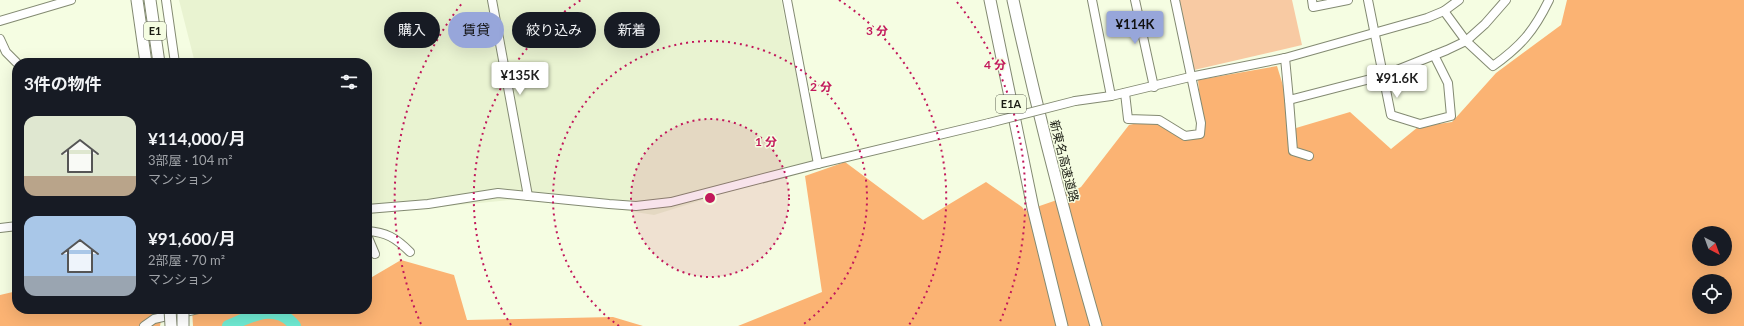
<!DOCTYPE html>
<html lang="ja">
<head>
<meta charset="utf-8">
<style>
  :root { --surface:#171b24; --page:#242831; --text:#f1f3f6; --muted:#9ea1a6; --accent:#97a6da }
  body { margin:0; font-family:Lato,"Noto Sans JP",sans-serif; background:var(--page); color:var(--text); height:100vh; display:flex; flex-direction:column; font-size:15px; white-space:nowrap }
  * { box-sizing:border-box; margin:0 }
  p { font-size:13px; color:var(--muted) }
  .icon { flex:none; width:22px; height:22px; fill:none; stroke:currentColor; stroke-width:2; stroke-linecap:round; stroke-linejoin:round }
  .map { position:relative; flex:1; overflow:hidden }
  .side { position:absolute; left:12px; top:58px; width:360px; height:256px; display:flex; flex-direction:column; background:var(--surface); border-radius:16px; box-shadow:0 4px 16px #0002 }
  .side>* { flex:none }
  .banner { position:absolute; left:384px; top:12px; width:380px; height:36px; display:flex; gap:8px }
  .needle { width:26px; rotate:139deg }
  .tools { position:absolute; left:1692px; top:226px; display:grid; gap:8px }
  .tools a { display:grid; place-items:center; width:40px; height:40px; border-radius:50%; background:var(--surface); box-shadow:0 4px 16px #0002; font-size:20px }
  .price { position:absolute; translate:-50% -34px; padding:0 9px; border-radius:4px; background:#fff; color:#222; font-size:13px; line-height:26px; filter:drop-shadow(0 1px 2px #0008) }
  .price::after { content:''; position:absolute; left:50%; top:24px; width:12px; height:9px; margin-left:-6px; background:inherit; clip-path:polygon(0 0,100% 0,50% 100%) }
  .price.active { background:var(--accent); color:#111 }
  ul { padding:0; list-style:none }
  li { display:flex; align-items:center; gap:12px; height:100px; padding:0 12px }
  li span { display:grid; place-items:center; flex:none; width:112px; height:80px; border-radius:12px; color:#555 }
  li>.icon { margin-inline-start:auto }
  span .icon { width:48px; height:48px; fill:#fffc; stroke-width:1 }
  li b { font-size:17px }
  h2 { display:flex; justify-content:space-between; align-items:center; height:48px; padding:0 12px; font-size:17px }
  .pill { padding:0 14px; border-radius:18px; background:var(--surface); box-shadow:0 4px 16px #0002; font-size:14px; line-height:36px }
  .pill.active { background:var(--accent); color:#111 }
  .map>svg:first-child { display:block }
  .built { fill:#e9f3d1 }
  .green { fill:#f8caa3 }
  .forest { fill:#fbb373; fill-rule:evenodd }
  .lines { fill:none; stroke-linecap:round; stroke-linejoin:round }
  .river { stroke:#6fead2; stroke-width:12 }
  .minor-casing { stroke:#838a72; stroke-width:10 }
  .highway-casing { stroke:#838a72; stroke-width:13 }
  .minor { stroke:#fff; stroke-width:8 }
  .highway { stroke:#fff; stroke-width:11 }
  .minor-bridge-casing { stroke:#838a72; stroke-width:10; stroke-linecap:butt }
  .highway-bridge-casing { stroke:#838a72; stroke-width:13; stroke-linecap:butt }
  .minor-bridge { stroke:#fff; stroke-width:8 }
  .highway-bridge { stroke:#fff; stroke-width:11 }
  .ring { fill:none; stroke:#c2185b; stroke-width:2; stroke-dasharray:2 4 }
  .labels { text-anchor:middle; stroke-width:3; stroke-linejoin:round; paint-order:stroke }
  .shield { fill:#f5fde2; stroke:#5c6052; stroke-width:1 }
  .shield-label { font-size:11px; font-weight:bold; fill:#1b1d14 }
  .street-label { font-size:12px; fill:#1b1d14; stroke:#f5fde2 }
  .centre { fill:#c2185b; stroke:#f5fde2; stroke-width:2 }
  .ring-label { font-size:12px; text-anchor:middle; font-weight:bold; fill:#c2185b; stroke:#f5fde2; stroke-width:3; stroke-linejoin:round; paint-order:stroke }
</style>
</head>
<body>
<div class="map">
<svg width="1744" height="326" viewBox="0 0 1744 326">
  <rect width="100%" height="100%" fill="#f5fde2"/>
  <polygon class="built" points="179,0 781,0 814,165 654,215 541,197 367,214 367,63 195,63"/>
  <polygon class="green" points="1179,0 1292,0 1302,45 1194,70"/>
  <g class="forest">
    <path d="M1567,0H1744V326H738L822,292L805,176L845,162L923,220L986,182L1022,207L1025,211L1054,201L1081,187L1129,125L1160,118L1185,135L1203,133L1198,80L1277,66L1296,128L1350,112L1391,149L1418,127L1452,122L1496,73L1561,25ZM1699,233H1725V259H1699ZM1699,281H1725V307H1699Z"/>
    <polygon points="401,260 454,275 467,320 613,317 643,326 193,326 192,309 367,309 367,280"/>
    <polygon points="17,291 17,309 163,309 160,326 0,326 0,295"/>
  </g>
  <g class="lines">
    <path class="river" d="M228,326C252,316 276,302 295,326"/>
    <g class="minor-casing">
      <g id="minor">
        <polyline points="166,0 175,63"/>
        <polyline points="492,0 528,196"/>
        <polyline points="787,0 818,164"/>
        <polyline points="1092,0 1111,96"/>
        <polyline points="1135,0 1154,87"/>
        <polyline points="1312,0 1313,7 1348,0"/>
        <polyline points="1368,0 1391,115 1420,124 1451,116 1448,83 1434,55"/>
        <path d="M1444,11L1466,41L1493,66C1521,46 1534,31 1549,0"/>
        <polyline points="0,21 71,0"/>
        <polyline points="0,39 6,52 17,63"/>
        <polyline points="1285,58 1289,100 1382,76 1447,50 1466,41 1485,24 1506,0"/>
        <polyline points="1125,93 1128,119 1159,120 1185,136 1200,134 1201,123 1175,0"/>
        <polyline points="1289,100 1293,151 1309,156"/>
        <polyline points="1075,101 1111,96 1190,77 1285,58 1427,18 1444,11 1459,0"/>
        <polyline points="367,209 428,204 498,193 609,204 636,206 671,202 818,164 989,123"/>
        <polyline points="0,228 17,226"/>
        <path d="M367,231C386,232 396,238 410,252"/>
        <polyline points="367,235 375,254"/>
        <polyline points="144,326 154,319 198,309"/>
      </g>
    </g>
    <g class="highway-casing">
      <g id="highway">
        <polyline points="137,0 146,63"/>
        <polyline points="150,0 159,63"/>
        <polyline points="990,0 1033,208 1062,326"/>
        <path d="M1013,0C1037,110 1065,218 1096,326"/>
      </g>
    </g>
    <use href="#minor" class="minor"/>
    <use href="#highway" class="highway"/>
    <g class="minor-bridge-casing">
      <polyline id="minor-bridge" points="989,123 1075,101"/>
    </g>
    <g class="highway-bridge-casing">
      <g id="highway-bridge">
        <polyline points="170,309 171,326"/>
        <polyline points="183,309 183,326"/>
      </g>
    </g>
    <use href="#minor-bridge" class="minor-bridge"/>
    <use href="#highway-bridge" class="highway-bridge"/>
  </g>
  <circle cx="710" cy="198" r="79" fill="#c2185b" fill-opacity=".12"/>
  <g class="ring">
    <circle cx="710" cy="198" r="79"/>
    <path d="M619 326A157 157 0 1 1 801 326"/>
    <path d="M511 325A236 236 0 0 1 581 0M839 0A236 236 0 0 1 909 325"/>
    <path d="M421 324A315 315 0 0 1 463 2M957 2A315 315 0 0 1 999 324"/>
  </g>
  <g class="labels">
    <g class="shield">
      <rect x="144" y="22" width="22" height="18" rx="3"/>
      <rect x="996" y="95" width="30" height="18" rx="3"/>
    </g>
    <g class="shield-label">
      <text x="155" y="35">E1</text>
      <text x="1011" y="108">E1A</text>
    </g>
    <g class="street-label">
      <text transform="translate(1064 161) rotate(76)" y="4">新東名高速道路</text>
    </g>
  </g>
  <circle cx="710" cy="198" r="6" class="centre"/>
  <g class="ring-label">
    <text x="877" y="35">3 分</text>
    <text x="995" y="69">4 分</text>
    <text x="821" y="91">2 分</text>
    <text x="766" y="146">1 分</text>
  </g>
</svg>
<div class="tools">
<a><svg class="needle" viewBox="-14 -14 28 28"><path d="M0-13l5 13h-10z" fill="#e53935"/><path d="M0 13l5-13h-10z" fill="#9ea1a6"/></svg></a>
<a><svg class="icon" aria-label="locate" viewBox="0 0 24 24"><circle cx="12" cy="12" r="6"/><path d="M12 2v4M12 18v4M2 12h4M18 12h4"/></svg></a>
</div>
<b class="price active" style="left:1135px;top:45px">¥114K</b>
<b class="price" style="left:520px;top:96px">¥135K</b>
<b class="price" style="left:1397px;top:99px">¥91.6K</b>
<div class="banner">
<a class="pill">購入</a>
<a class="pill active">賃貸</a>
<a class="pill">絞り込み</a>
<a class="pill">新着</a>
</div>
<section class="side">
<h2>3件の物件<svg class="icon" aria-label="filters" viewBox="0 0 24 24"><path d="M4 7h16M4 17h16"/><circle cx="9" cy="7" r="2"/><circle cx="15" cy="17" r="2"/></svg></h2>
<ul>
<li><span style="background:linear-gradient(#dfe7d0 75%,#b9a48a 0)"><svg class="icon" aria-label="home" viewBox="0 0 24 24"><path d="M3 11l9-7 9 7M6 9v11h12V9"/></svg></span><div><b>¥114,000/月</b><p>3部屋 · 104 m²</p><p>マンション</p></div></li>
<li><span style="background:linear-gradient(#a9c7e8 75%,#9aa5b1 0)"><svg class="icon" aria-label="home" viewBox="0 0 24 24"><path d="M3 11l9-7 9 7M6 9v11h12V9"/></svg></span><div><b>¥91,600/月</b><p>2部屋 · 70 m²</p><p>マンション</p></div></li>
</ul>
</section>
</div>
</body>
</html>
